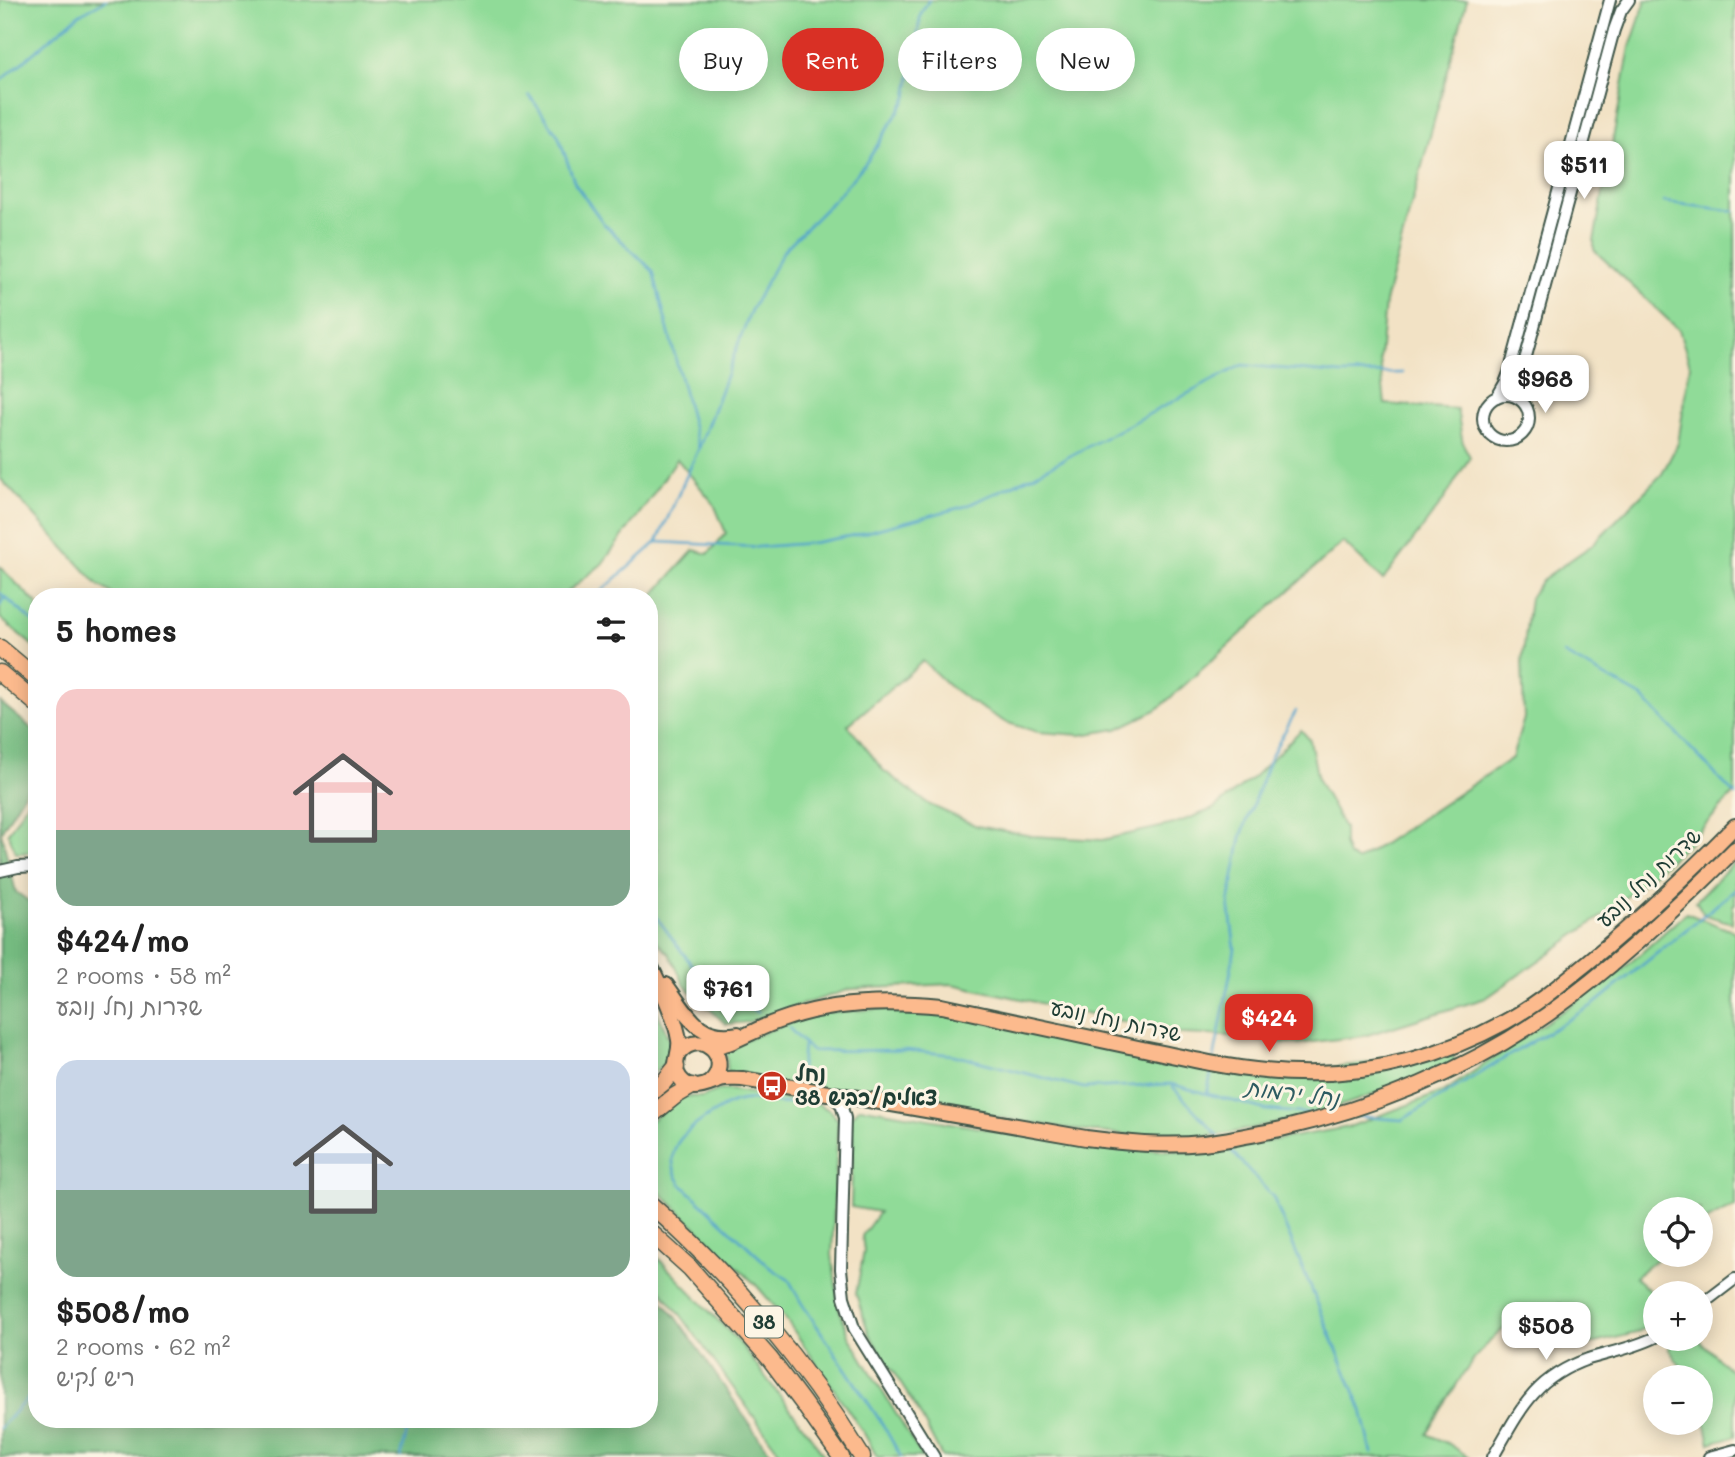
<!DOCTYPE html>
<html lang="en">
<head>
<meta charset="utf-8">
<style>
  :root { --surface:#fff; --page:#f2f2f2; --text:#222; --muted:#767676; --accent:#d93025 }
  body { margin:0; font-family:Mali,"Playpen Sans Hebrew",sans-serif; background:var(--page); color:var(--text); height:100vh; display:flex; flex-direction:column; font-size:26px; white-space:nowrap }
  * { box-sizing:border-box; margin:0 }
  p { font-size:23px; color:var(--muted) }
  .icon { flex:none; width:38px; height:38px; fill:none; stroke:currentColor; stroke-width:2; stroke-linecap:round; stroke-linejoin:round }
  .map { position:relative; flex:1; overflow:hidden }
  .side { position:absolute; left:28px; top:588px; width:630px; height:840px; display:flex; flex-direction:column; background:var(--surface); border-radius:28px; box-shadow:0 4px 18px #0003 }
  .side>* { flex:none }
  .top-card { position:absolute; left:679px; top:28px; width:665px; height:63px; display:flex; gap:14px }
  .fabs { position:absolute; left:1643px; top:1197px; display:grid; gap:14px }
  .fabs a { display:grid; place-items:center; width:70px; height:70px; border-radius:50%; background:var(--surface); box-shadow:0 4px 18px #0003; font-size:35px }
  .price { position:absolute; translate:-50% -60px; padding:0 16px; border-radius:14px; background:#fff; color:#222; font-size:23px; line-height:46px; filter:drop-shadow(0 2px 4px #0008) }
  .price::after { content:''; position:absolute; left:50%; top:42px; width:21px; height:16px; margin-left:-10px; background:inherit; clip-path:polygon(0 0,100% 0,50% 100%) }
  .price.current { background:var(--accent); color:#fff }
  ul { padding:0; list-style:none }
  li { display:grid; align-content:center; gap:14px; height:371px; padding:0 28px }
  li span { display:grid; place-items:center; height:217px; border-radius:21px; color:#555 }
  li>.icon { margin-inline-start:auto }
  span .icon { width:126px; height:126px; fill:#fffc; stroke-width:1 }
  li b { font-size:30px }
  h2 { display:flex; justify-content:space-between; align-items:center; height:84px; padding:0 28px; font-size:30px }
  .pill { padding:0 24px; border-radius:32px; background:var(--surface); box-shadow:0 4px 18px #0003; font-size:24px; line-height:63px }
  .pill.current { background:var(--accent); color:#fff }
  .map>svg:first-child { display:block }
  .green { fill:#90db98; stroke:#588c66; stroke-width:2 }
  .forest { fill:#74bb80; stroke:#4a7c5a; stroke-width:2 }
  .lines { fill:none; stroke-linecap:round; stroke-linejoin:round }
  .stream { stroke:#51a3cc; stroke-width:2.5 }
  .minor-casing { stroke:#3f564a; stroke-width:14 }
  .major-casing { stroke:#3f564a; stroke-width:18 }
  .highway-casing { stroke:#3f564a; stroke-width:19 }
  .minor { stroke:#fff; stroke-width:10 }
  .major { stroke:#fcba8d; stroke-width:14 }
  .highway { stroke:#fcba8d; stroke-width:16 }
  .labels { text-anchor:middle; stroke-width:6; stroke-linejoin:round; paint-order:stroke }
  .shield { fill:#fcf5e5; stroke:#617469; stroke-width:2 }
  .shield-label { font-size:19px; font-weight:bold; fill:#1f3d34 }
  .street-label { font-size:21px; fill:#1f3d34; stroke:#fcf5e5 }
  .poi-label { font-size:21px; font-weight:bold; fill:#1f3d34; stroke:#fcf5e5; text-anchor:start }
  .water-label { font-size:23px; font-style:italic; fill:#2e5c62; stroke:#fcf5e5 }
</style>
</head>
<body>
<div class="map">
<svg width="1735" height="1457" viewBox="0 0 1735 1457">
  <rect width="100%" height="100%" fill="#fcf5e5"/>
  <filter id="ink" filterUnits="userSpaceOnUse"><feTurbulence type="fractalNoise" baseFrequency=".0143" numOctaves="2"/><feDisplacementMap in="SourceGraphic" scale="14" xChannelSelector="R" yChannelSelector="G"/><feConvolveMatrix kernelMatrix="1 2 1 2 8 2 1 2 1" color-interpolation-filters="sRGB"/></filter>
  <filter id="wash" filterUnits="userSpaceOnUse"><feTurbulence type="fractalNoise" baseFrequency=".00686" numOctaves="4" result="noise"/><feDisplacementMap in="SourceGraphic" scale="28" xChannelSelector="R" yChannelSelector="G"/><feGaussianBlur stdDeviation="1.57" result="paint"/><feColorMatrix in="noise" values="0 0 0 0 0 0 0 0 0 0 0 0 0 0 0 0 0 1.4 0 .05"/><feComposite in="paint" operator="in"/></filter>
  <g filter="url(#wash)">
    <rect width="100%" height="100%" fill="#f2e2c5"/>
    <g class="green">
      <polygon points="0,0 1467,0 1385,302 1380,359 1385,404 1457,409 1463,444 1470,457 1445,498 1383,580 1343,542 1158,709 1117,729 1081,735 1038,732 1005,722 968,700 948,685 923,661 848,725 883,770 930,805 977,826 1032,836 1102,840 1174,824 1213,809 1255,776 1301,730 1310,740 1318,780 1344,828 1344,844 1348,856 1357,861 1512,758 1524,718 1522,662 1530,598 1542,580 1592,545 1662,474 1678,443 1690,365 1679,330 1594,250 1594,241 1630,47 1646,0 1735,0 1735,792 1686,846 1612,909 1486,998 1364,1036 1296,1044 1230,1036 1182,1034 952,984 851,989 747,1022 726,1024 685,986 670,955 649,933 649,859 657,849 649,842 649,600 694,550 708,554 726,533 714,504 677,459 645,506 602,564 561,597 118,597 98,585 0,478"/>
      <polygon points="0,567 37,604 37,649 0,618"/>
      <polygon points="37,787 37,852 16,853 8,833"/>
      <polygon points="1735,861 1735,904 1733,905 1732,923 1704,915 1696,901"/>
      <path d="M1686,913L1735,932V1207L1724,1211L1701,1224V1209H1656V1255H1661L1635,1277L1655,1296V1322L1636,1333L1582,1346L1561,1304C1552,1306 1542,1307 1534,1311C1482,1332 1454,1388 1427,1434L1449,1444L1469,1457H942L917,1409L869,1334L856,1294L864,1251L862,1236L879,1212L851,1207L853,1141L851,1118L859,1108H865L1090,1147L1207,1152L1349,1127L1445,1091L1621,971Z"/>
      <polygon points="649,991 672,1047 668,1060 649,1077"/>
      <polygon points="911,1007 1260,1076 1453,1053 1453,1058 1458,1060 1412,1082 1313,1115 1226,1134 1195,1137 1144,1136 1084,1131 728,1075 726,1047 814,1013"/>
      <polygon points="719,1090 732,1090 816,1103 829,1110 838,1120 832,1255 839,1308 849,1336 922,1457 877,1457 865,1435 788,1322 757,1286 649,1182 649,1122 682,1096 702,1097"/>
      <polygon points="649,1249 738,1341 807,1431 825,1457 783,1457 680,1314 649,1276"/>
      <polygon points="1679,1339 1698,1339 1735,1375 1735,1436 1710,1443 1701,1403 1701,1377 1688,1377 1668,1348"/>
    </g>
    <polygon class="forest" points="0,702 37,733 37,772 1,832 16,892 37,907 37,1419 649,1419 649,1286 677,1318 762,1442 774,1457 0,1457"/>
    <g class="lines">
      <g class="stream">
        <polyline points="0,81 80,14 106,0"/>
        <polyline points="529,95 558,135 575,184 604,224 653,271 698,446"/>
        <polyline points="1664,202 1735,211"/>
        <polyline points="657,542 758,547 812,543 855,535 966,506 1032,476 1242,365 1342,374 1403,373"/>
        <polyline points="0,593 37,625"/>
        <polyline points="595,597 657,542 699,448 751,310 784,250 834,200 868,160 907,98 921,13 929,0"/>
        <polyline points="0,606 5,597"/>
        <polyline points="1564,654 1642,697 1735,795"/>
        <polyline points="649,907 712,992 758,1012"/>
        <polyline points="789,1028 811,1051 905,1050 954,1055 1084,1088 1171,1084 1266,1110 1314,1114"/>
        <polyline points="1214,1059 1235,949 1229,903 1241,837 1270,758 1296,711"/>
        <polyline points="800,1080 803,1045"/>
        <polyline points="1173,1087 1218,1136"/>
        <polyline points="1207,1094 1212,1069"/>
        <path d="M796,1097C787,1109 773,1101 761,1100C752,1099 742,1100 734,1102C726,1105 717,1111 710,1115C682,1133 660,1151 681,1184L771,1268L789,1280L801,1302L883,1425L901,1457"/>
        <polyline points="1353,1116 1402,1120 1593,1005 1735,890"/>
        <polyline points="1227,1146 1273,1197 1362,1410 1372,1453"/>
        <polyline points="0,1428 20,1406 37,1391"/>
        <polyline points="401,1457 410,1419"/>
      </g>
    </g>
  </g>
  <g filter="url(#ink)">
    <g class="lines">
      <g class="minor-casing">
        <g id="minor">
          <circle cx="1506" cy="418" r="23"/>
          <polyline points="1497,397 1505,383 1509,373 1610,0"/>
          <polyline points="1522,400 1519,385 1521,375 1614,30 1621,11 1629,0"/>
          <polyline points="0,871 18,867 37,866"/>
          <polyline points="830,1094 841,1104 845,1118 841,1269 844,1297 854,1328 934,1457"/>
          <polyline points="1701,1305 1735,1279"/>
          <path d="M1493,1457C1520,1410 1534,1378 1588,1359C1611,1352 1634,1348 1656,1337"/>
          <polyline points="1709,1457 1735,1450"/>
        </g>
      </g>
      <g class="major-casing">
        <g id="major">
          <path d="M649,963C659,983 676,1019 679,1040C681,1052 673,1062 677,1073C680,1080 686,1085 693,1087C702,1088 711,1083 720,1080C727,1078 734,1079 742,1079L846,1096L1086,1138C1125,1143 1164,1147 1203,1143C1229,1140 1255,1134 1281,1129C1375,1107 1468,1070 1548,1014C1615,966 1677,908 1735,849"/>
          <path d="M666,985C687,1013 698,1042 738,1034"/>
          <path d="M709,1047C727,1046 739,1038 755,1031C766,1025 778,1021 790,1017C839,1001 892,1001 942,1006C1005,1020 1067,1033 1129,1046C1174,1055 1219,1067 1265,1071C1350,1080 1430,1063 1505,1022C1535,1006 1561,984 1587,963C1639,920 1688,874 1735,826"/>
          <path d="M679,1053C703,1026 736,1062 708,1084"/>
        </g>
      </g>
      <g class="highway-casing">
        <g id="highway">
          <polyline points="0,648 37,679"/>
          <polyline points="0,673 37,704"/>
          <polyline points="649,1094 663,1083 676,1067"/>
          <polyline points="649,1117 675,1096 692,1086"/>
          <path d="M649,1203C730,1274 806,1364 862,1457"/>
          <polyline points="649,1231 690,1268 770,1359 803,1403 841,1457"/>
        </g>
      </g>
      <use href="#minor" class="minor"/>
      <use href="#major" class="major"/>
      <use href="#highway" class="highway"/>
    </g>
  </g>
  <defs>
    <g id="bus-disc" transform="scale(1.575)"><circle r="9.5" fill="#c8321e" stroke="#fcf5e5"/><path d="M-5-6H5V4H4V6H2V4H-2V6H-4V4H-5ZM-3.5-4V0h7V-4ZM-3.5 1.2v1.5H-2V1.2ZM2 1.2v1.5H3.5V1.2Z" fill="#fff"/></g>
  </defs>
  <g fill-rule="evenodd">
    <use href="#bus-disc" x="772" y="1086"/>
  </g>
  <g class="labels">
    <rect class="shield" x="745" y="1306.5" width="38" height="31" rx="5"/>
    <g class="shield-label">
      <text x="764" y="1329">38</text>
    </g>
    <g class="street-label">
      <text transform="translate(1649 878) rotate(-43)" y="7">שדרות נחל נובע</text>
      <text transform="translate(1116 1021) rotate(12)" y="7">שדרות נחל נובע</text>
    </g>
    <g class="poi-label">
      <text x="795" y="1081">נחל<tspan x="795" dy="24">צאלים/כביש 38</tspan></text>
    </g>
    <g class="water-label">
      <text transform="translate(1292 1093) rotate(7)" y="8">נחל ירמות</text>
    </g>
  </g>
</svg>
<div class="fabs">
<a><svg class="icon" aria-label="locate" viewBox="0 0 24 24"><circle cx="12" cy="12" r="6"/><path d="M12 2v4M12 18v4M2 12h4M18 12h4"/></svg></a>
<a>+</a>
<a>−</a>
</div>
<b class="price" style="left:1584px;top:201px">$511</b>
<b class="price" style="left:1545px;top:415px">$968</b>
<b class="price" style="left:728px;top:1025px">$761</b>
<b class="price current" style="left:1269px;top:1054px">$424</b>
<b class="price" style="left:1546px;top:1362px">$508</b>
<div class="top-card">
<a class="pill">Buy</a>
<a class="pill current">Rent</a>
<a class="pill">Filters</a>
<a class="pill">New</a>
</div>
<section class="side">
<h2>5 homes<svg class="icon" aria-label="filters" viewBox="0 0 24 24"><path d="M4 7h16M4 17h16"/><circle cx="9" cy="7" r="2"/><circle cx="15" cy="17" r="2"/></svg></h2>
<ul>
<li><span style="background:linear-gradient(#f6c9c9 65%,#7fa58c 0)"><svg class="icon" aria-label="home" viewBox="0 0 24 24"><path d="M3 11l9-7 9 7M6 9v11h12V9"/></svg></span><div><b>$424/mo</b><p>2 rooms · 58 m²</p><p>שדרות נחל נובע</p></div></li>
<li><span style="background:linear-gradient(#c9d6e8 60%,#7fa58c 0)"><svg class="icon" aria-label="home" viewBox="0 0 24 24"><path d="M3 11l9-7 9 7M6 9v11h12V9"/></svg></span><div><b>$508/mo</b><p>2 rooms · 62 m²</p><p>ריש לקיש</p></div></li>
</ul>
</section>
</div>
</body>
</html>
